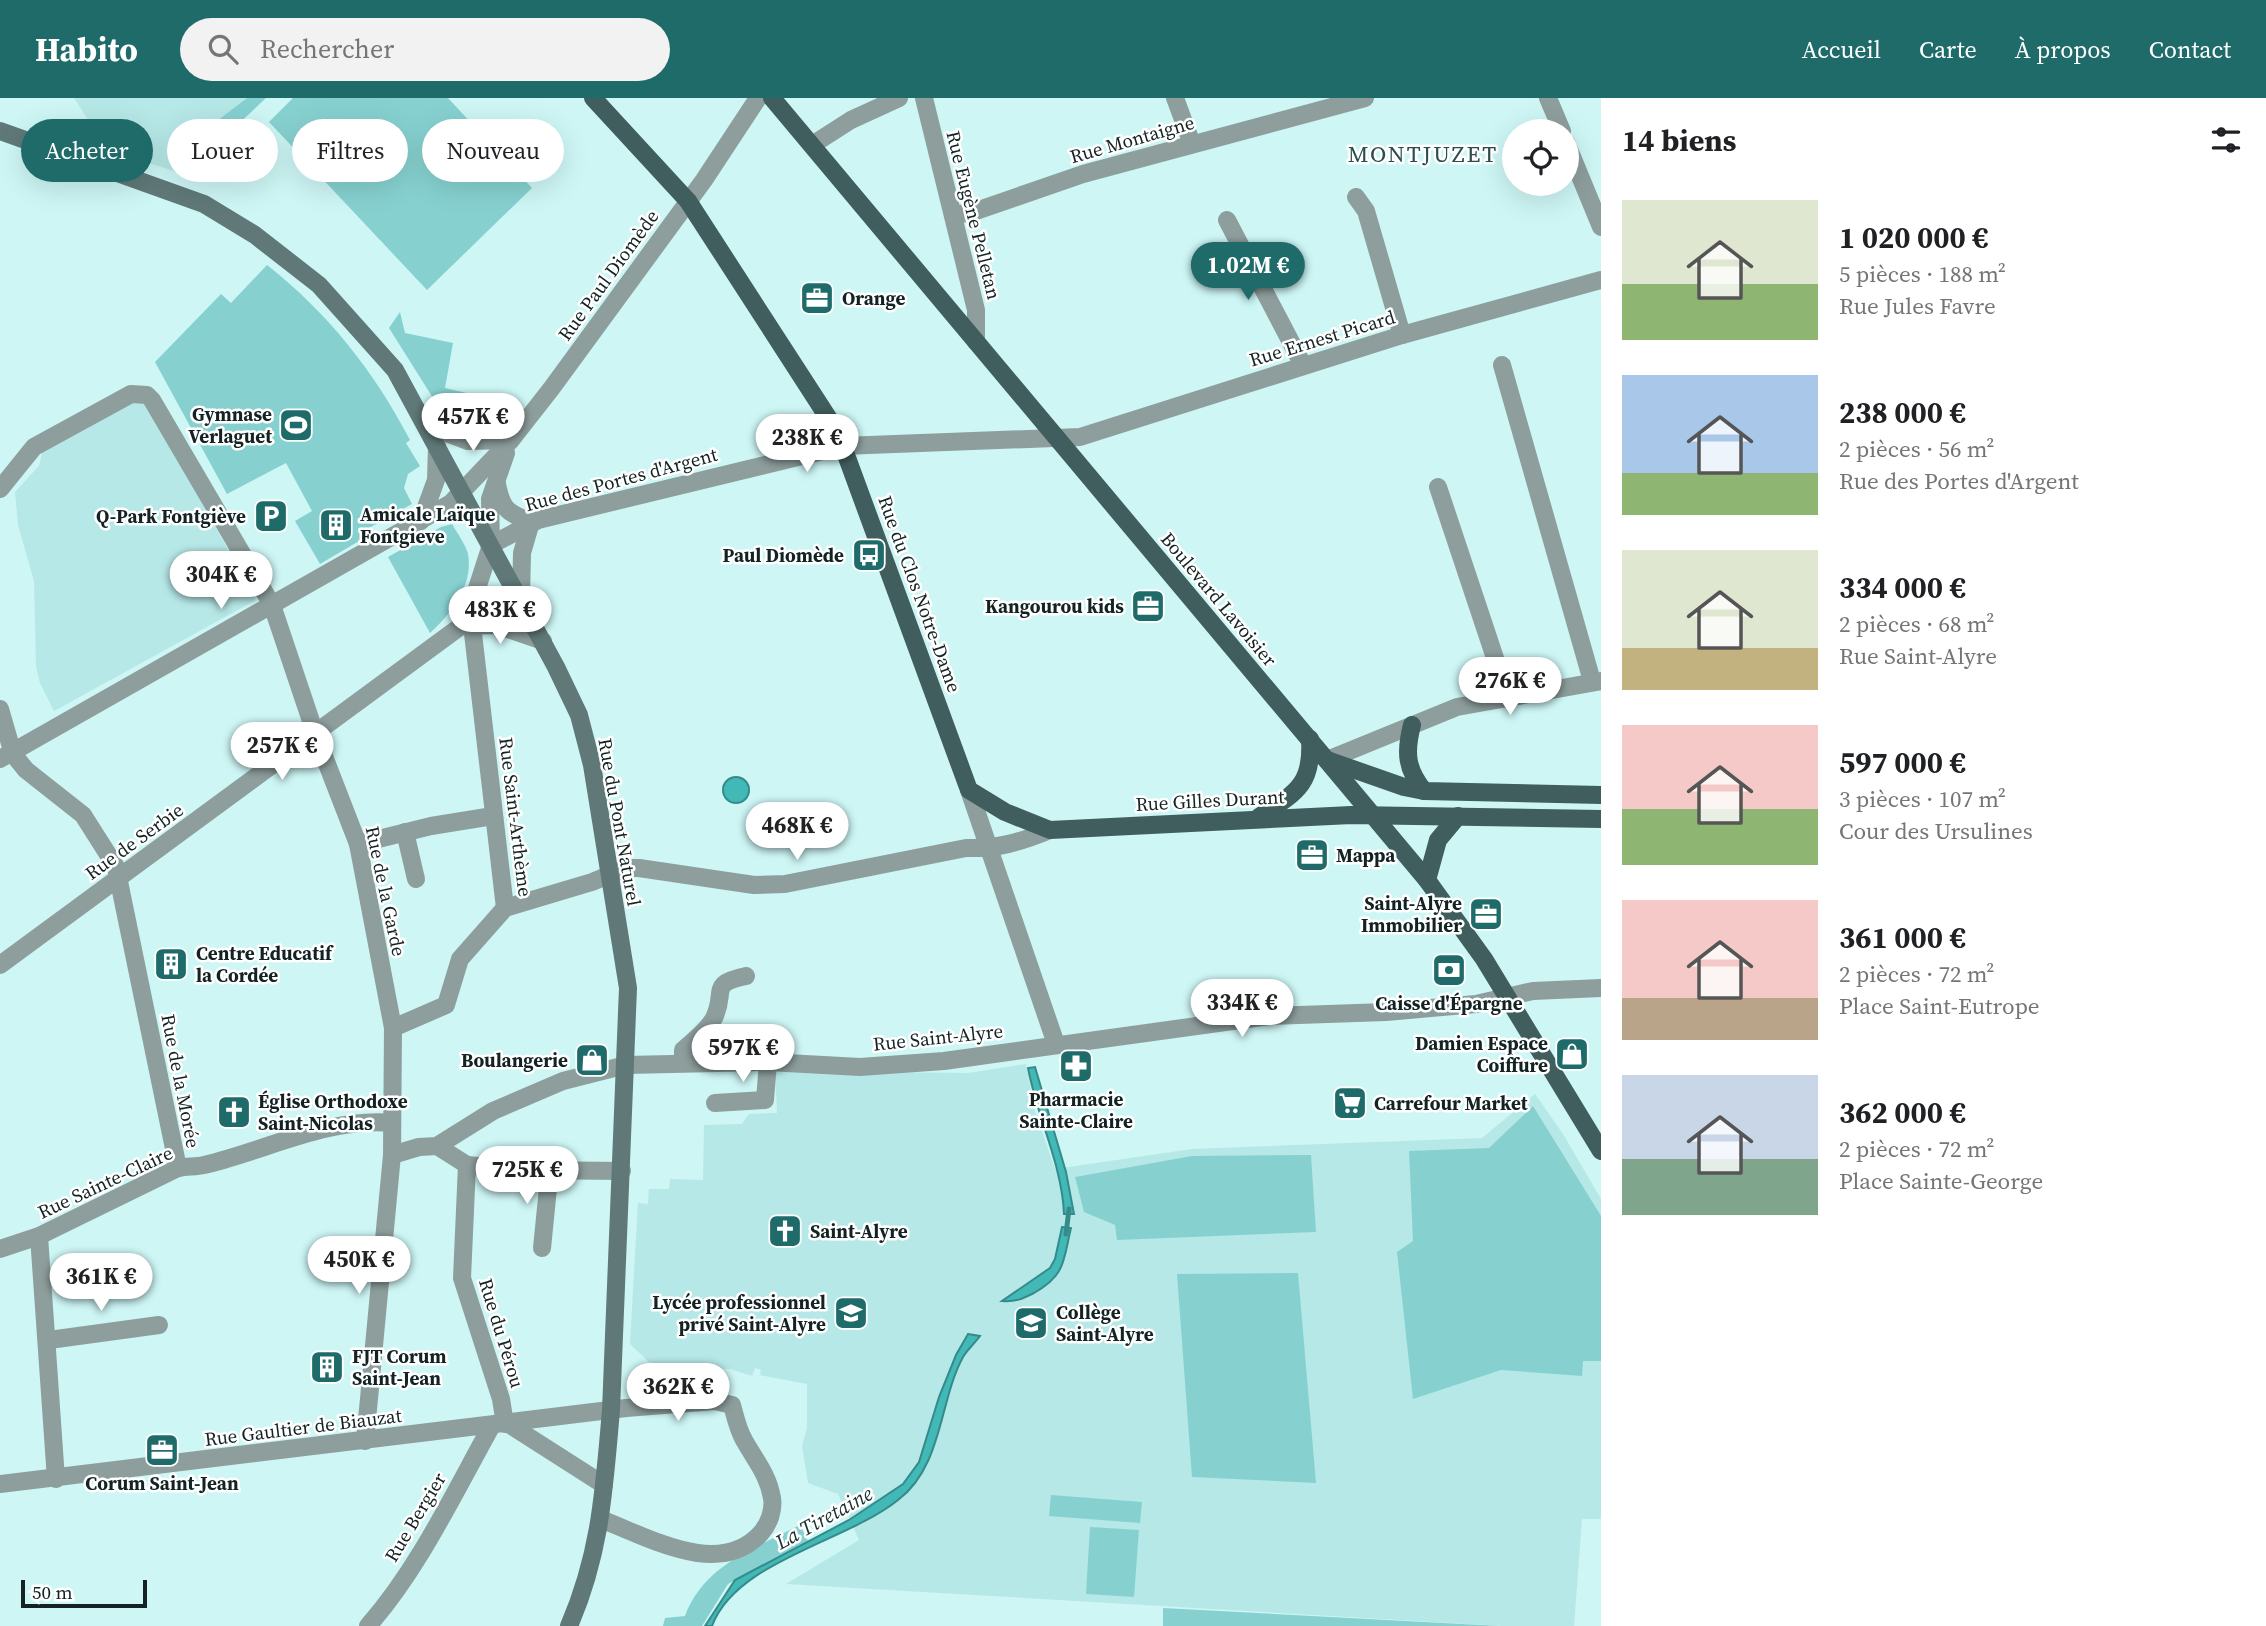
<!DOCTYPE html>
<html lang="fr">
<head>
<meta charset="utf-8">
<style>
  :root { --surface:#fff; --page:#f2f2f2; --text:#202124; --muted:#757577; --accent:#1e6b6a }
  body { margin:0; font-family:"Source Serif 4",serif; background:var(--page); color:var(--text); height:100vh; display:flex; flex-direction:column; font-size:26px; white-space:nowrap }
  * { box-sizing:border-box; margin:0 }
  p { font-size:23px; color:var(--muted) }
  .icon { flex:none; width:38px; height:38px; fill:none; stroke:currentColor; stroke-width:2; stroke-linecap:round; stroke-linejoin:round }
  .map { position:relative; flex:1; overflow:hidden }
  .drawer { display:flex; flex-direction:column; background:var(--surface); width:665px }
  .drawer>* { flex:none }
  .banner { position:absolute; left:21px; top:21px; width:665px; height:63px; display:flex; gap:14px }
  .controls { position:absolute; left:1502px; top:21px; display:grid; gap:14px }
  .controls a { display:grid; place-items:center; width:77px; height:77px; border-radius:50%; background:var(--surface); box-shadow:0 7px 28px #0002; font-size:35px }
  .scale { position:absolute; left:21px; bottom:18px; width:126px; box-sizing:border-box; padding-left:7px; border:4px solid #132222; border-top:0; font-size:19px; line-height:24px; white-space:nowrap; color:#132222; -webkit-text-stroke:5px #fff; paint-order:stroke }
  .price { position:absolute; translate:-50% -60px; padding:0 16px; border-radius:24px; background:#fff; color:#222; font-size:23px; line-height:46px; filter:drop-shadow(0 2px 4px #0008) }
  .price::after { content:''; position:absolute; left:50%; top:42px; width:21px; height:16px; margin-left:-10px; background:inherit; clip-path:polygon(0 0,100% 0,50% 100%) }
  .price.selected { background:var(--accent); color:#fff }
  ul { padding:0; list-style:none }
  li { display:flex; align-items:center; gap:21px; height:175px; padding:0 21px }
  li span { display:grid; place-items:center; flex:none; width:196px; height:140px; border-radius:0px; color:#555 }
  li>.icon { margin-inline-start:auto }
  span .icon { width:84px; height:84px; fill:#fffc; stroke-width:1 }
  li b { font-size:30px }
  h2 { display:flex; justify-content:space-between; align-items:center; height:84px; padding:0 21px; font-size:30px }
  .tag { padding:0 24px; border-radius:32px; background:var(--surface); box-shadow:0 7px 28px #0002; font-size:24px; line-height:63px }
  .tag.selected { background:var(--accent); color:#fff }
  header { display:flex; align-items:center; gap:42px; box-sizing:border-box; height:98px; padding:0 35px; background:var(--accent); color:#fff }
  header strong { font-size:33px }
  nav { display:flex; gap:38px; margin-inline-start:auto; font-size:24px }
  .search { width:490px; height:63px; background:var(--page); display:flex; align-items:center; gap:18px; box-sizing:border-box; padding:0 24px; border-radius:38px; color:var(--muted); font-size:26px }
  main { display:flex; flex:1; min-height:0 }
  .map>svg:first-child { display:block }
  .built { fill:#b6e8e7 }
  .green { fill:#86d1d0 }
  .water { fill:#42b8b7; stroke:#348b8a; stroke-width:2 }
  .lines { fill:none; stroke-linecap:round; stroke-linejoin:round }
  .stream { stroke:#348b8a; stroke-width:5 }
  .street { stroke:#8d9e9d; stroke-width:18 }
  .secondary { stroke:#607878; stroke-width:18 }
  .primary { stroke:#405e5d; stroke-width:18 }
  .labels { text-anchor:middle; stroke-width:5; stroke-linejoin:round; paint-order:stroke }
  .street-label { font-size:19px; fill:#132222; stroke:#fff }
  .poi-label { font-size:19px; font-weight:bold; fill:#132222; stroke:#fff; text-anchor:start }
  .water-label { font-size:21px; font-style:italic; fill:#1c3030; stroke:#fff }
  .quarter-label { font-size:23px; letter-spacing:2px; fill:#2a4e4d; stroke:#fff }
</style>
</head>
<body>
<header>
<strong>Habito</strong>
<div class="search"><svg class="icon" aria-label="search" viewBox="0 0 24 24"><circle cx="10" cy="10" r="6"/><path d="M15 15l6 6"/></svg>Rechercher</div>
<nav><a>Accueil</a><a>Carte</a><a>À propos</a><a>Contact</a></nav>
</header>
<main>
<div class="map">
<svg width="1601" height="1528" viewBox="0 0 1601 1528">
  <rect width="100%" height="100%" fill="#cdf6f5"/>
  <g class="built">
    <polygon points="74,0 247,0 195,40 182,55 174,73 82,44 89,23"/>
    <polygon points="132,303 148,308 256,502 54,613 40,585 36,568 34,483 18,427 15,394 39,368 43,351"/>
    <polygon points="1026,966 1034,1010 1055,1071 1192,1051 1482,1040 1535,996 1563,1036 1601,1101 1601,1421 1582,1421 1574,1528 1502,1528 786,1486 859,1442 838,1396 808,1385 802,1348 807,1330 807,1286 760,1277 761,1272 755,1270 752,1278 730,1271 669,1269 649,1264 630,1246 638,1105 648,1106 649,1091 669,1091 670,1081 703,1082 704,1027 742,1026 749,1016 777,1015 775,973 968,975"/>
  </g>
  <g class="green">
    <path d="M247,0H266L186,75L174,73C190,40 219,22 247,0Z"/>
    <polygon points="293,0 448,0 532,90 427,192 269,24"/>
    <path d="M267,167C328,215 374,273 410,342L406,345L420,368L408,376L404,390L412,406L369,430L371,436L320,466L295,423L312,413L286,365L227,396L155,264L221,196L231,205Z"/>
    <path d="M400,214L405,235L453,245L445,290L518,307C499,341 454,328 431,306L433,300L389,230Z"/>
    <path d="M452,426C457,435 466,447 468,456C474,487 450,517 430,535L388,459L441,429Z"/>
    <polygon points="1533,1008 1601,1118 1601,1263 1583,1263 1582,1278 1501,1272 1413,1301 1397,1154 1413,1143 1409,1053 1489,1050"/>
    <polygon points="1311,1057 1316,1134 1117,1142 1115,1127 1084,1114 1075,1079 1192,1058"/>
    <polygon points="1298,1175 1316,1385 1192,1379 1177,1176"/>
    <polygon points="1051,1397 1142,1404 1140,1425 1049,1418"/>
    <path d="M800,1427L808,1443L728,1486L702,1528H663L665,1520L685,1518C704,1467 755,1450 800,1427Z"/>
    <polygon points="1090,1429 1139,1432 1134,1499 1086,1496"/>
    <polygon points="1163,1510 1499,1528 1163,1528"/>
  </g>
  <g class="water">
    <circle cx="736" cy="692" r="13"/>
    <path d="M1035,969L1066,1074L1074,1116H1064C1062,1066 1037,1019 1028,970Z"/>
    <path d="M1062,1129L1071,1130C1063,1163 1066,1177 1034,1195C1022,1201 1016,1204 1002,1203L1050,1170L1055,1161Z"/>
    <path d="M968,1236L980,1238C975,1245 967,1252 963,1259C939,1303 943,1368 898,1402C846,1444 736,1463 712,1528H705L735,1482L849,1422L903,1386L919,1364L939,1299L956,1257Z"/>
  </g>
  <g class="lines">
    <polyline class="stream" points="1066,1136 1069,1111"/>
    <g class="street">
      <polyline points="924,0 976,212 976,244"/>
      <polyline points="1175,0 1192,46"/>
      <polyline points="1548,0 1562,33"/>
      <polyline points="1566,44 1601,129"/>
      <polyline points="812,47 851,22 899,0"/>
      <polyline points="1356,99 1366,113 1402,237"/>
      <polyline points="953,117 973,114 1083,76 1365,0"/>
      <polyline points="1227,122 1303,267"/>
      <polyline points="1502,267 1592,583"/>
      <polyline points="426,327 468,343 511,342"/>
      <path d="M497,386C502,412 508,415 531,424L522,455L521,500"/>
      <polyline points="1438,389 1508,599"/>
      <polyline points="0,391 34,349 131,296 147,297 152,302 272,507 315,635 358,746 393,930 392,1057 365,1343"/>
      <polyline points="421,423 436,382 437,348"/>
      <polyline points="491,447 538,422 843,348 1080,339 1402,237 1601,182"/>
      <polyline points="472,527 505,810"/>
      <polyline points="461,528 496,527 543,543"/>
      <polyline points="0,611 13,656 26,672 83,717 116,769 178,1070"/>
      <polyline points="0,661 451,405 511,342 551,291 704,82 758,0"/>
      <polyline points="1327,662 1457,609 1601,583"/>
      <polyline points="969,692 1056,946"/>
      <polyline points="405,734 416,781"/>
      <polyline points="358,746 431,728 493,718"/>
      <polyline points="0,867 461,528 472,506 491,447 490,401 506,355"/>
      <path d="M393,930L446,907L460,861L505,810L592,784L626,770H639L754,787L785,786L966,750C997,751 1021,744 1050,732"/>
      <path d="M683,965V952C694,942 707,933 714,920C727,893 708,886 746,878"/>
      <polyline points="715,1005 765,1002 768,964"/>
      <polyline points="437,1048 467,1067 525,1072 622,1073"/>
      <polyline points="392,1057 419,1049 437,1048 493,1013 563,983 626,967 768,964 860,969 944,963 1269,918 1386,914 1476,906 1533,893 1601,890"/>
      <polyline points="467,1067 462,1180 501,1301 505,1326"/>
      <polyline points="39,1138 56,1381"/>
      <polyline points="542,1150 550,1070"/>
      <path d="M0,1151L39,1138L178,1070C187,1068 195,1069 204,1067C265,1053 328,1019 392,1025"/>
      <polyline points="49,1242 159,1227"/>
      <polyline points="507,1325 604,1387"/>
      <path d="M0,1386L626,1310L715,1303L732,1307C735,1318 738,1332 744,1342C755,1362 768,1376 772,1400C774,1412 769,1426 761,1435C719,1482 647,1438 600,1421"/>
      <path d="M368,1528C419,1470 454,1395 492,1327"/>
    </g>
    <path class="secondary" d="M0,33L204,106L255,137L319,187L395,272L556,569L579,617L592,667L628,890L611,1312C604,1391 601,1454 569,1528"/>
    <g class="primary">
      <polyline points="593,0 688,103 838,335 969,692 1005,714 1050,732 1351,717 1601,721"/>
      <polyline points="772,0 1427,782 1484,861 1601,1053"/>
      <path d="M1412,627C1405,654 1406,671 1424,693"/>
      <polyline points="1327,662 1404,689 1424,693 1601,697"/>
      <path d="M1259,719C1295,695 1313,688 1310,641"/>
      <polyline points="1427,782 1438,742 1458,718"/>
    </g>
  </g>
  <defs>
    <g id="office-square" transform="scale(1.75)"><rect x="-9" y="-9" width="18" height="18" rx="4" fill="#1e6b6a" stroke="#fff"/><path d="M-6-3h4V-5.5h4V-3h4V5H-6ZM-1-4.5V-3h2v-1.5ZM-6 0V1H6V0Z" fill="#fff"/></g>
    <g id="stadium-square" transform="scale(1.75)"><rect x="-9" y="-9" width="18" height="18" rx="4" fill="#1e6b6a" stroke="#fff"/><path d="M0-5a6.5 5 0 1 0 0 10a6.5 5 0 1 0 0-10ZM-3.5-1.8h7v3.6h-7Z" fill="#fff"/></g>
    <g id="parking-square" transform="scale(1.75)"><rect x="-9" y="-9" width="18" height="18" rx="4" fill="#1e6b6a" stroke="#fff"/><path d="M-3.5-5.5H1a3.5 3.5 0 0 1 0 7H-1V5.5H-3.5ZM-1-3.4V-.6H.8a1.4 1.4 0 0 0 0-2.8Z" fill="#fff"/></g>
    <g id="building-square" transform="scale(1.75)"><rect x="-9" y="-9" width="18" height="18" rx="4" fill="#1e6b6a" stroke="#fff"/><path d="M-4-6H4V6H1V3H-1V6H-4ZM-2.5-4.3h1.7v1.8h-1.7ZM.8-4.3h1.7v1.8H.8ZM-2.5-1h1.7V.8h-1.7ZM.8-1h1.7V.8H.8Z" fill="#fff"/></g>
    <g id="bus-square" transform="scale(1.75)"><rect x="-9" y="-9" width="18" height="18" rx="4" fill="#1e6b6a" stroke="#fff"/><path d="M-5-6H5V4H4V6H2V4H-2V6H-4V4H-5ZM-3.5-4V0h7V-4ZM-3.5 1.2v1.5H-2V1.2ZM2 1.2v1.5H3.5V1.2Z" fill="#fff"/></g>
    <g id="bank-square" transform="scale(1.75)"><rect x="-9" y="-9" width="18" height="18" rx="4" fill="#1e6b6a" stroke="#fff"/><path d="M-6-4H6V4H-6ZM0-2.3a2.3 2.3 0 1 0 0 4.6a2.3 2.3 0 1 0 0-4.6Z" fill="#fff"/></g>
    <g id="shop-square" transform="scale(1.75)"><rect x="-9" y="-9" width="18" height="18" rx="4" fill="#1e6b6a" stroke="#fff"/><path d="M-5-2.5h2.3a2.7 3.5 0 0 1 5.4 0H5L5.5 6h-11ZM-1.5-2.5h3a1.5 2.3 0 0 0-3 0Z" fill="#fff"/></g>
    <g id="pharmacy-square" transform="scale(1.75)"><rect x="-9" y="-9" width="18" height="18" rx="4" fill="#1e6b6a" stroke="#fff"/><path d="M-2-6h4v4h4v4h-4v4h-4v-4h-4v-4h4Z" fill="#fff"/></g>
    <g id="supermarket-square" transform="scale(1.75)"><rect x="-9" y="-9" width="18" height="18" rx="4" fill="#1e6b6a" stroke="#fff"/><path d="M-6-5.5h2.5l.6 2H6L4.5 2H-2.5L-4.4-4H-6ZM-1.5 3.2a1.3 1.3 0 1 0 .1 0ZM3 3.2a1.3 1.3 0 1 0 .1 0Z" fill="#fff"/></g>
    <g id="church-square" transform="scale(1.75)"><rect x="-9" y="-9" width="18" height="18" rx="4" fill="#1e6b6a" stroke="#fff"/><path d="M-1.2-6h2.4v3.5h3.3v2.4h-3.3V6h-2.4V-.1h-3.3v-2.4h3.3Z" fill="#fff"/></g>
    <g id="school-square" transform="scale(1.75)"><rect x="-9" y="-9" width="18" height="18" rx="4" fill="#1e6b6a" stroke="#fff"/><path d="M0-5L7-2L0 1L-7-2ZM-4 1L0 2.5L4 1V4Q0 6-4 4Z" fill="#fff"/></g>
  </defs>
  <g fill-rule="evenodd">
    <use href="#office-square" x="817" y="200"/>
    <use href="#stadium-square" x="296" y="327"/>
    <use href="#parking-square" x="271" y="418"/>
    <use href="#building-square" x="336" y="427"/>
    <use href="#bus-square" x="869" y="457"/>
    <use href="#office-square" x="1148" y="508"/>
    <use href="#office-square" x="1312" y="757"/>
    <use href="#office-square" x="1486" y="816"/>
    <use href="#building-square" x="171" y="866"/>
    <use href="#bank-square" x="1449" y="872"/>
    <use href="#shop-square" x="1572" y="956"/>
    <use href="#shop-square" x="592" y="962"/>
    <use href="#pharmacy-square" x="1076" y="968"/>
    <use href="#supermarket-square" x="1350" y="1005"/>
    <use href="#church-square" x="234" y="1014"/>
    <use href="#church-square" x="785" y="1133"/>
    <use href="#school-square" x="851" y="1215"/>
    <use href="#school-square" x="1031" y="1225"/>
    <use href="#building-square" x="327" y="1269"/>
    <use href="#office-square" x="162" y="1352"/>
  </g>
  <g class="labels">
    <g class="street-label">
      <text transform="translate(1132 41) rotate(-16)" y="7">Rue Montaigne</text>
      <text transform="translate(974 117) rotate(76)" y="7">Rue Eugène Pelletan</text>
      <text transform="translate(608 177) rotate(-54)" y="7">Rue Paul Diomède</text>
      <text transform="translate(1322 240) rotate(-17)" y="7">Rue Ernest Picard</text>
      <text transform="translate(621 381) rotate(-15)" y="7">Rue des Portes d'Argent</text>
      <text transform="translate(920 496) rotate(70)" y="7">Rue du Clos Notre-Dame</text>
      <text transform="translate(1219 501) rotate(50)" y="7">Boulevard Lavoisier</text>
      <text transform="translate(1210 702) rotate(-3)" y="7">Rue Gilles Durant</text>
      <text transform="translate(516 719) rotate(83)" y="7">Rue Saint-Arthème</text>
      <text transform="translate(620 724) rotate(80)" y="7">Rue du Pont Naturel</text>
      <text transform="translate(134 743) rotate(-36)" y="7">Rue de Serbie</text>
      <text transform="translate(386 793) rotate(78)" y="7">Rue de la Garde</text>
      <text transform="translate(938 939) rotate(-6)" y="7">Rue Saint-Alyre</text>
      <text transform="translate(181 983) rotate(79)" y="7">Rue de la Morée</text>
      <text transform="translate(105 1084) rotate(-25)" y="7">Rue Sainte-Claire</text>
      <text transform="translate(502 1235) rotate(73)" y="7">Rue du Pérou</text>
      <text transform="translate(303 1329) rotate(-7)" y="7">Rue Gaultier de Biauzat</text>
      <text transform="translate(415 1419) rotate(-59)" y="7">Rue Bergier</text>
    </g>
    <g class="poi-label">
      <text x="842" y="207">Orange</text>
      <text x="272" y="323" text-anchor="end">Gymnase<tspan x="272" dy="22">Verlaguet</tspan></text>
      <text x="360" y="423">Amicale Laïque<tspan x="360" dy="22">Fontgieve</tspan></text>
      <text x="246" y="425" text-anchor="end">Q-Park Fontgiève</text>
      <text x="844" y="464" text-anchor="end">Paul Diomède</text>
      <text x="1124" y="515" text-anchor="end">Kangourou kids</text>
      <text x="1336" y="764">Mappa</text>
      <text x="1462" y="812" text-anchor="end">Saint-Alyre<tspan x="1462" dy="22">Immobilier</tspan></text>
      <text x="196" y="862">Centre Educatif<tspan x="196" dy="22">la Cordée</tspan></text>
      <text x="1449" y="912" text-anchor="middle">Caisse d'Épargne</text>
      <text x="1548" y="952" text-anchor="end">Damien Espace<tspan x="1548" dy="22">Coiffure</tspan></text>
      <text x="568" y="969" text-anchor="end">Boulangerie</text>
      <text x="1076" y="1008" text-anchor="middle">Pharmacie<tspan x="1076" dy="22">Sainte-Claire</tspan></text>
      <text x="258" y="1010">Église Orthodoxe<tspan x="258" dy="22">Saint-Nicolas</tspan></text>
      <text x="1374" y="1012">Carrefour Market</text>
      <text x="810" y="1140">Saint-Alyre</text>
      <text x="826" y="1211" text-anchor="end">Lycée professionnel<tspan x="826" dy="22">privé Saint-Alyre</tspan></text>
      <text x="1056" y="1221">Collège<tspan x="1056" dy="22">Saint-Alyre</tspan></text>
      <text x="352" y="1265">FJT Corum<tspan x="352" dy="22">Saint-Jean</tspan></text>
      <text x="162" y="1392" text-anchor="middle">Corum Saint-Jean</text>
    </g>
    <g class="water-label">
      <text transform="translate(824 1420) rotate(-29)" y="7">La Tiretaine</text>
    </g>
    <g class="quarter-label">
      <text x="1423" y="64">MONTJUZET</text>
    </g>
  </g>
</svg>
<div class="controls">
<a><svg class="icon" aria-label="locate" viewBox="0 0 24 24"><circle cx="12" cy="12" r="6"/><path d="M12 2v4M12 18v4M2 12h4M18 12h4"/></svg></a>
</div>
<div class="scale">50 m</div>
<b class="price selected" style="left:1248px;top:204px">1.02M €</b>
<b class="price" style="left:473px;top:355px">457K €</b>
<b class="price" style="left:807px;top:376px">238K €</b>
<b class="price" style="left:221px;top:513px">304K €</b>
<b class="price" style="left:500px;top:548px">483K €</b>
<b class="price" style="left:1510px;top:619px">276K €</b>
<b class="price" style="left:282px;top:684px">257K €</b>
<b class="price" style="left:797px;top:764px">468K €</b>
<b class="price" style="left:1242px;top:941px">334K €</b>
<b class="price" style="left:743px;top:986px">597K €</b>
<b class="price" style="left:527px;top:1108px">725K €</b>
<b class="price" style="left:359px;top:1198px">450K €</b>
<b class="price" style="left:101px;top:1215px">361K €</b>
<b class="price" style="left:678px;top:1325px">362K €</b>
<div class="banner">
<a class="tag selected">Acheter</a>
<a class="tag">Louer</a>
<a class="tag">Filtres</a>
<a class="tag">Nouveau</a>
</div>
</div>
<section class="drawer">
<h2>14 biens<svg class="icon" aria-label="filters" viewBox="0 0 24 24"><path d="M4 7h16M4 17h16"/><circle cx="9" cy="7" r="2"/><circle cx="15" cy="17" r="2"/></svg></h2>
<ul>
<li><span style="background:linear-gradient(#dfe7d0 60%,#8fb573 0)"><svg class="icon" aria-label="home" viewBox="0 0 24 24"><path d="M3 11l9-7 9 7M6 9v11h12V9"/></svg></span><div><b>1 020 000 €</b><p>5 pièces · 188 m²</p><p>Rue Jules Favre</p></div></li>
<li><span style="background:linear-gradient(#a9c7e8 70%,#8fb573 0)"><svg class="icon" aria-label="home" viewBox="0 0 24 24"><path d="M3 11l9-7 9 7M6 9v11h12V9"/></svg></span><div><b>238 000 €</b><p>2 pièces · 56 m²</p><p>Rue des Portes d'Argent</p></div></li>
<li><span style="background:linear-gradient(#dfe7d0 70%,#c2b280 0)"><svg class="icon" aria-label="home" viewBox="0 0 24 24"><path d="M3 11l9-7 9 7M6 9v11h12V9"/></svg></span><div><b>334 000 €</b><p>2 pièces · 68 m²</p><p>Rue Saint-Alyre</p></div></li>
<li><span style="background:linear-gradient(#f6c9c9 60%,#8fb573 0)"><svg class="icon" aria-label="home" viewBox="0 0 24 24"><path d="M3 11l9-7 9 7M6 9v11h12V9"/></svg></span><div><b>597 000 €</b><p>3 pièces · 107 m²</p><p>Cour des Ursulines</p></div></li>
<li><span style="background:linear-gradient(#f6c9c9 70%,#b9a48a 0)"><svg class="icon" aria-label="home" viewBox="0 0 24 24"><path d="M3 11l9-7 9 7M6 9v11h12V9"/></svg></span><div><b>361 000 €</b><p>2 pièces · 72 m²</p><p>Place Saint-Eutrope</p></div></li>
<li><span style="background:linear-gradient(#c9d6e8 60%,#7fa58c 0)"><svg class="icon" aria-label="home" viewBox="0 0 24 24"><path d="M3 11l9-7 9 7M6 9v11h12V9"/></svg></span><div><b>362 000 €</b><p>2 pièces · 72 m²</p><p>Place Sainte-George</p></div></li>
</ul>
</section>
</main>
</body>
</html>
